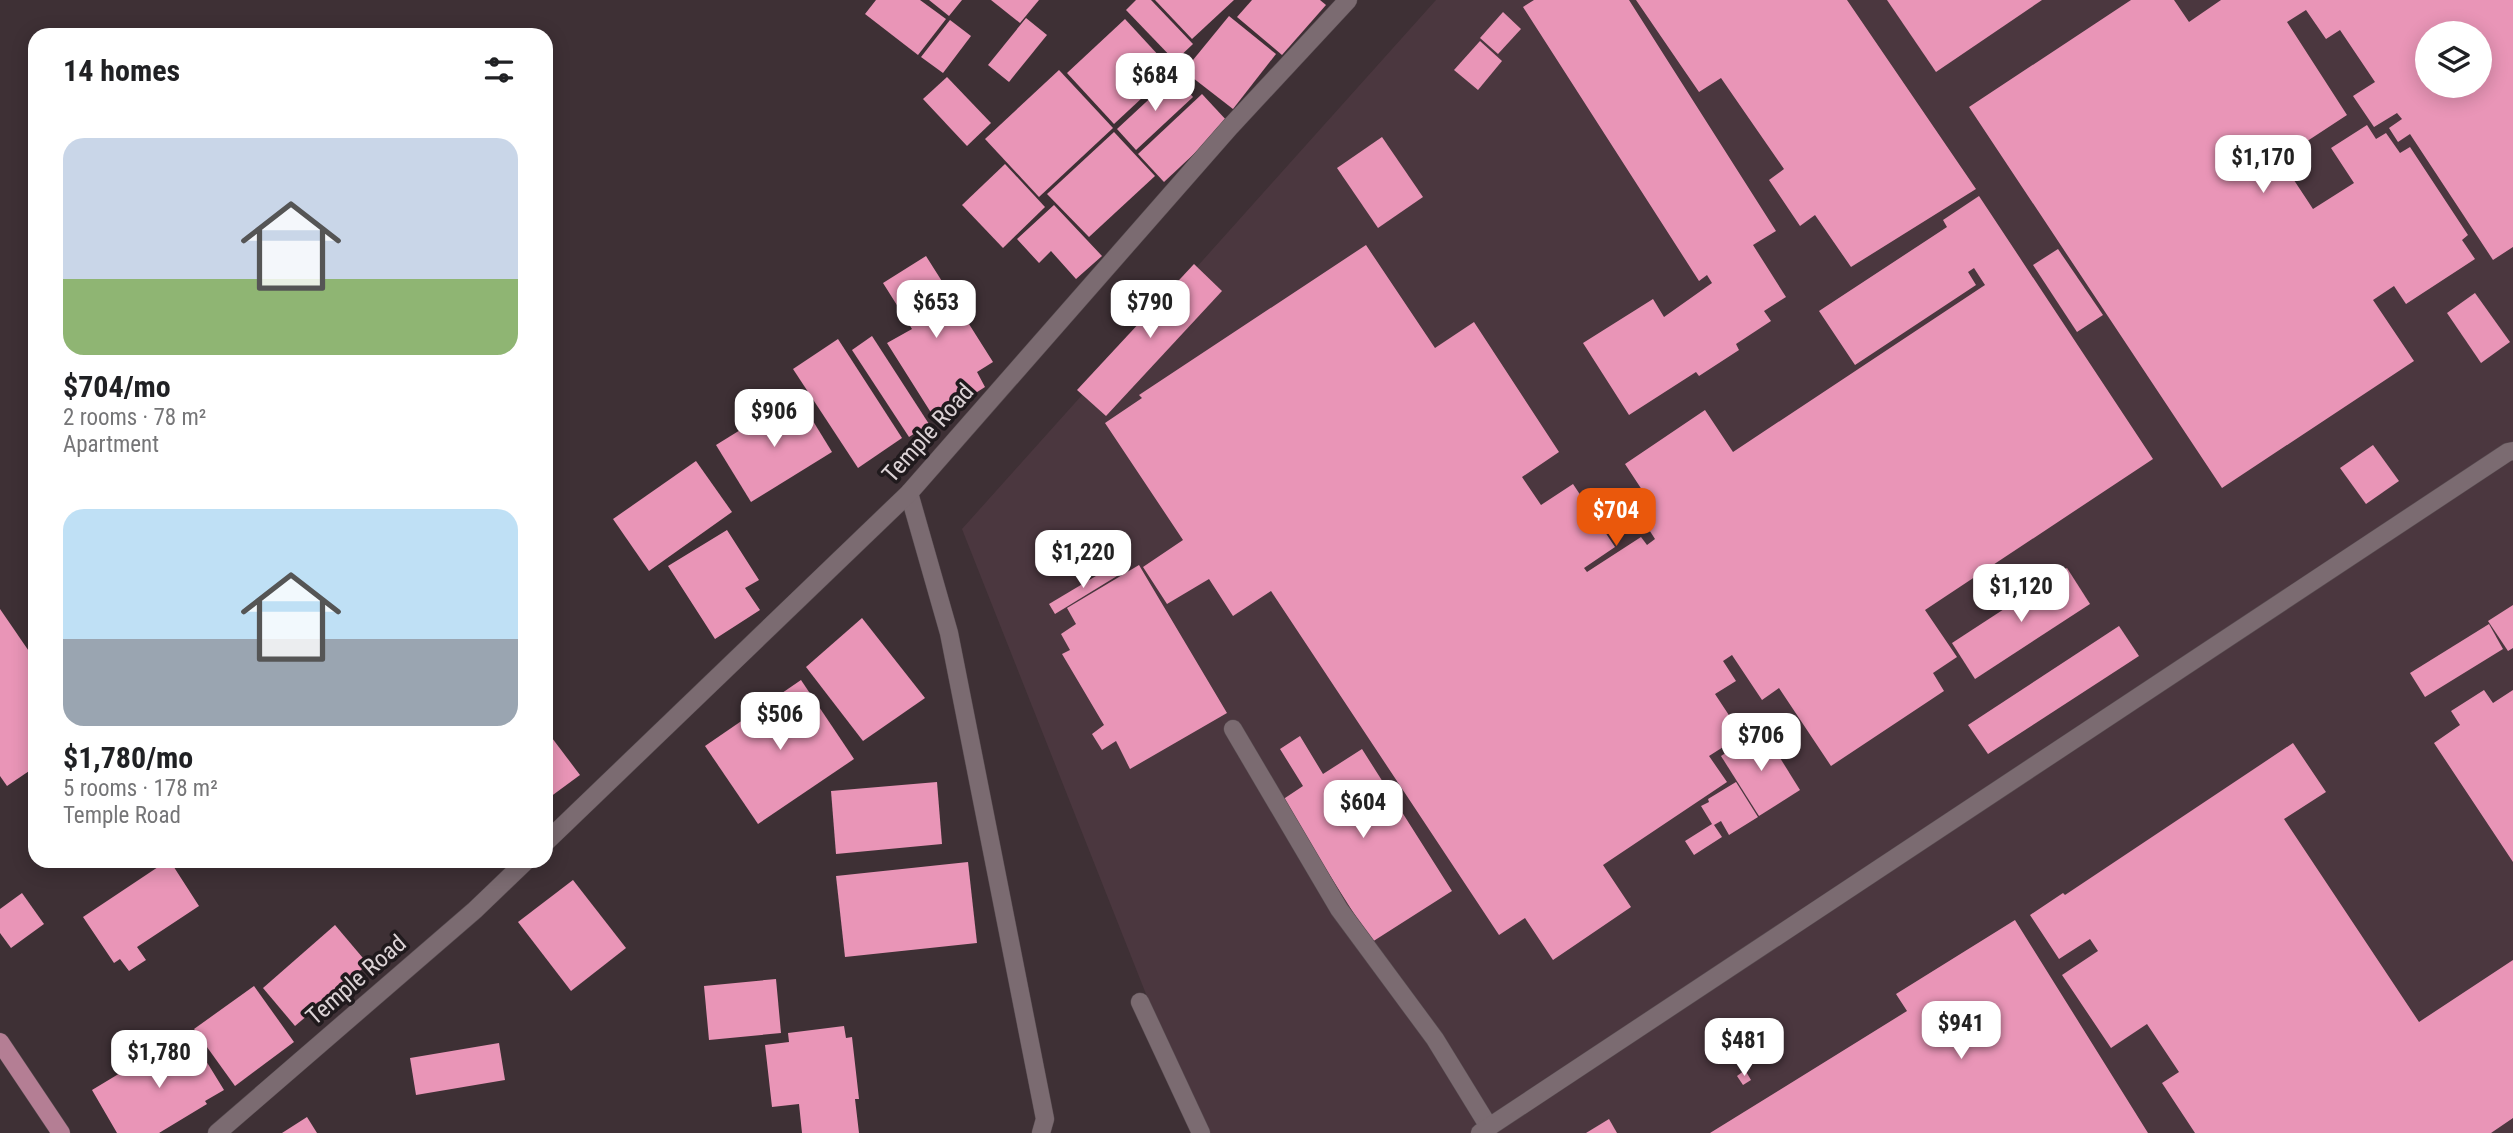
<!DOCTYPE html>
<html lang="en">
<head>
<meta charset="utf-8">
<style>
  :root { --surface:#fff; --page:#f2f2f2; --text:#202124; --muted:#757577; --accent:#ea580c }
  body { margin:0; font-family:"Roboto Condensed",sans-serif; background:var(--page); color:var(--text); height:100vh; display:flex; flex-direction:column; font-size:26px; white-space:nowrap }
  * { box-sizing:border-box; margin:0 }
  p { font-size:23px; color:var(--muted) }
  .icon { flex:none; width:38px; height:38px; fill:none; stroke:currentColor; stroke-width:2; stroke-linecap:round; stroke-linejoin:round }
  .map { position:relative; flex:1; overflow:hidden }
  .panel { position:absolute; left:28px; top:28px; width:525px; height:840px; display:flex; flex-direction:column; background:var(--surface); border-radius:21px; box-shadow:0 4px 18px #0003 }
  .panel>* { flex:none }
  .controls { position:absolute; left:2415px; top:21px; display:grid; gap:14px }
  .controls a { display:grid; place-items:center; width:77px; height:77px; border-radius:50%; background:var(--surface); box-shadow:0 4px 18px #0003; font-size:35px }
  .price { position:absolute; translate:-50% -60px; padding:0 16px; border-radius:14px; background:#fff; color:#222; font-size:23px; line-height:46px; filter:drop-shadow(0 2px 4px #0008) }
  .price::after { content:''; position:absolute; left:50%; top:42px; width:21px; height:16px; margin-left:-10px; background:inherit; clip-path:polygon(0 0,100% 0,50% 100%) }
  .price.current { background:var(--accent); color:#fff }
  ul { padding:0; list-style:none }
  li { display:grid; align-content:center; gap:14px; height:371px; padding:0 35px }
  li span { display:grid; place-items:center; height:217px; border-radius:21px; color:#555 }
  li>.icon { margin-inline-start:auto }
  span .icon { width:126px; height:126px; fill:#fffc; stroke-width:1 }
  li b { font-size:30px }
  h2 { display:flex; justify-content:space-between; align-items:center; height:84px; padding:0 35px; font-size:30px }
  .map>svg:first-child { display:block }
  .built { fill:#4b373f; fill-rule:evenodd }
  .building { fill:#e995b7; fill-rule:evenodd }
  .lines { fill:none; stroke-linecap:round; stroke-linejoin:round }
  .service-casing { stroke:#584c51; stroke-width:19 }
  .minor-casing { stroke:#584c51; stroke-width:19 }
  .tertiary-casing { stroke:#584c51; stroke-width:19 }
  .primary-casing { stroke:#584c51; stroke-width:19 }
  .service { stroke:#7b6b71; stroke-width:18 }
  .minor { stroke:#7b6b71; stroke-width:18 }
  .tertiary { stroke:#7b6b71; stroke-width:18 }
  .primary { stroke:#b47e94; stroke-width:18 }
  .labels { text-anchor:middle; stroke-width:7; stroke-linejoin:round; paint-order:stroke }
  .street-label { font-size:24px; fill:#dcd3d6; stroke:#201a1d }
</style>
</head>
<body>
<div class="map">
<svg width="2513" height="1133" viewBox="0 0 2513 1133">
  <rect width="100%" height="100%" fill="#3e3035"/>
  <path class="built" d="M1436,0H2513V1133H1201L962,529ZM2427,33H2480V86H2427Z"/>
  <g class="building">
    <polygon points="876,0 920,0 946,19 918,55 865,14"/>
    <polygon points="929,0 962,0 949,16"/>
    <polygon points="991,0 1039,0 1020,23"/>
    <polygon points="1136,0 1151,0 1193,44 1175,61 1126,10"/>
    <polygon points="1155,0 1234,0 1192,39"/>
    <polygon points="1252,0 1320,0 1326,5 1282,55 1237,17"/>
    <polygon points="1534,0 1629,0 1776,231 1753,245 1786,297 1764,311 1771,321 1736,344 1739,350 1699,376 1696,372 1629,415 1583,343 1653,299 1664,317 1712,283 1707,275 1699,281 1523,7"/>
    <polygon points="1636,0 1847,0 1976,189 1851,267 1815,215 1800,226 1769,180 1784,169 1721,78 1699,92"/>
    <polygon points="1887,0 2042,0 1936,72"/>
    <path d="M2131,0H2174L2189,22L2221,0H2513V247L2493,260L2410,134L2398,142L2389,128L2402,119L2397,113L2374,127L2353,96L2375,82L2340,30L2326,39L2306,10L2287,22L2347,115L2280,159L2313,209L2354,183L2331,148L2367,125L2376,139L2386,133L2400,153L2410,147L2468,235L2462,240L2475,259L2406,304L2394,286L2373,300L2414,361L2222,488L1969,107ZM2427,33H2480V86H2427Z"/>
    <polygon points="1503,12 1521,29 1498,54 1480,38"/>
    <polygon points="1229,16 1276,54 1233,109 1184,71"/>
    <polygon points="1026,18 1047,35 1009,82 988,65"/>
    <polygon points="1125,19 1172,70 1114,124 1067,73"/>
    <polygon points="950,20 971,36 943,73 921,57"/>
    <polygon points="1480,41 1502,61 1478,90 1454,70"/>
    <polygon points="1059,70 1113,128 1039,197 985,139"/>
    <polygon points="1174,76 1193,97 1136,150 1117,129"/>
    <polygon points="947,77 991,123 967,146 923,99"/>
    <polygon points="1202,94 1228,122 1164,182 1138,154"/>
    <polygon points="1114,132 1155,176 1089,237 1047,194"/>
    <polygon points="1382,137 1423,197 1378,228 1337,168"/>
    <polygon points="1005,164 1045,207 1003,248 962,205"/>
    <polygon points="1979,196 2153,459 1925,610 1957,657 1933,673 1944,691 1831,766 1779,688 1762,700 1732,655 1723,661 1736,681 1715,694 1742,735 1709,756 1727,782 1603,865 1631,907 1553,960 1525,918 1499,935 1271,591 1233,616 1209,579 1167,604 1143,567 1183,540 1105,423 1142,398 1139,395 1366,245 1435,348 1474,322 1559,452 1522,477 1541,505 1573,484 1615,547 1584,568 1587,572 1641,537 1647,545 1655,539 1635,508 1648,499 1625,464 1705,410 1733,452 1985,285 1974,268 1968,272 1976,285 1855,365 1819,311 1947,227 1943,220"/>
    <polygon points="1054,205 1102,256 1076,279 1051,251 1039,263 1017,239"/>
    <polygon points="2058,249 2103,315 2077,332 2033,265"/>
    <polygon points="926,256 993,362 977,372 985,387 935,419 887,343 912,329 883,283"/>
    <polygon points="1194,264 1222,291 1106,416 1077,390"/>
    <polygon points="2475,293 2510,342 2481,363 2447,313"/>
    <polygon points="872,336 929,424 909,437 852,350"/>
    <polygon points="838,339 902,438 858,468 793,369"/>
    <polygon points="797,395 832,452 751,502 716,445"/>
    <polygon points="2373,445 2399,481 2366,504 2340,468"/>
    <polygon points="696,461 732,512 649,571 613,519"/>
    <polygon points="727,530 759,580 745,588 760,610 715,639 668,566"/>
    <polygon points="1139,565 1227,713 1130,769 1116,741 1102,750 1092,734 1104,725 1062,654 1070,650 1061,634 1076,624 1067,608"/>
    <polygon points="1111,567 1117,576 1055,614 1049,604"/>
    <polygon points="2067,568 2090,604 1975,679 1952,643"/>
    <polygon points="2513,605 2513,648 2508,651 2488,621"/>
    <polygon points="0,609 35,660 35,767 7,786 0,776"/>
    <polygon points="862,618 925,698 863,741 806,667"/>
    <polygon points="2489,624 2503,649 2425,697 2410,673"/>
    <polygon points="2119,626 2139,656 1988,754 1968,725"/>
    <polygon points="801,680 854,759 758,824 705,746"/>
    <polygon points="2484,690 2493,703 2513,690 2513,862 2434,743 2460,725 2451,711"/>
    <polygon points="1762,729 1800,790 1759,816 1721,756"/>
    <polygon points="546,730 580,775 546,800"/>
    <polygon points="1300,736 1323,774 1362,749 1452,891 1372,942 1282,800 1303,786 1280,749"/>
    <polygon points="2293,743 2326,792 2284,819 2419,1022 2513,960 2513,1118 2491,1133 2195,1133 2162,1083 2179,1072 2147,1024 2111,1048 2062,975 2098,951 2090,939 2059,959 2030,915 2063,893 2065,895"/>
    <polygon points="937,782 942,844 836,854 831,791"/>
    <polygon points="1736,782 1758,817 1729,835 1721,821 1714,825 1722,837 1694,855 1685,841 1712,824 1701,806 1709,802 1708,799"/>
    <polygon points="167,861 170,861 199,906 137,947 146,960 129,971 120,959 114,963 83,917"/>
    <polygon points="968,862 977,943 845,957 836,876"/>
    <polygon points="573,880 626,948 571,991 518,922"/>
    <polygon points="22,893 44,924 11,948 0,933 0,909"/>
    <polygon points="2015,920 2148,1133 1710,1133 1907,1011 1896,994"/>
    <polygon points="335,925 368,964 295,1026 263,988"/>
    <polygon points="776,979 781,1033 709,1040 704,986"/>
    <polygon points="254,986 294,1042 235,1086 194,1029"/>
    <polygon points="844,1026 846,1038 852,1037 859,1099 855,1099 859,1133 802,1133 799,1104 772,1107 765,1045 789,1042 788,1033"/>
    <polygon points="192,1038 224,1090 205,1101 207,1104 159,1133 117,1133 92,1090 170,1043 174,1049"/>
    <polygon points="499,1043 505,1080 416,1095 410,1058"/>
    <polygon points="1745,1070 1751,1080 1743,1085 1737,1076"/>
    <polygon points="307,1117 317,1133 282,1133"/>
    <polygon points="1609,1119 1617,1133 1586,1133"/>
  </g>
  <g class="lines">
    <g class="service-casing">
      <g id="service">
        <polyline points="1233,729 1339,909 1435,1039 1489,1127"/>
        <polyline points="1140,1002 1201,1133"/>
      </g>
    </g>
    <g class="minor-casing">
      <g id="minor">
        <polyline points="909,493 949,633 1045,1119 1041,1133"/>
        <polyline points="1480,1133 2508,452 2513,451"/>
      </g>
    </g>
    <g class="tertiary-casing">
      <g id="tertiary">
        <polyline points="546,842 909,493 1230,127 1348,0"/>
        <polyline points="217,1133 475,910 526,861"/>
      </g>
    </g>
    <g class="primary-casing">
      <polyline id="primary" points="0,1042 61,1133"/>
    </g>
    <use href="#service" class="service"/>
    <use href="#minor" class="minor"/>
    <use href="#tertiary" class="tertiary"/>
    <use href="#primary" class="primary"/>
  </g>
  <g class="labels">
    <g class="street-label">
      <text transform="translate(928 433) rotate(-48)" y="8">Temple Road</text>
      <text transform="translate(356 980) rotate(-41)" y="8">Temple Road</text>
    </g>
  </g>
</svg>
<div class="controls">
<a><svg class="icon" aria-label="layers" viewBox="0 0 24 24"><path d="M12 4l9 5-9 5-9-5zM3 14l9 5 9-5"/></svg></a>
</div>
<b class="price" style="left:1155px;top:113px">$684</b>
<b class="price" style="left:2263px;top:195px">$1,170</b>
<b class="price" style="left:936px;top:340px">$653</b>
<b class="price" style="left:1150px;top:340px">$790</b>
<b class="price" style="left:774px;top:449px">$906</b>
<b class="price current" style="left:1616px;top:548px">$704</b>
<b class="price" style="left:1083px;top:590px">$1,220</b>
<b class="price" style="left:2021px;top:624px">$1,120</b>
<b class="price" style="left:780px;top:752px">$506</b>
<b class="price" style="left:1761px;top:773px">$706</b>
<b class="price" style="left:1363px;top:840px">$604</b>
<b class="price" style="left:1961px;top:1061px">$941</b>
<b class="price" style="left:1744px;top:1078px">$481</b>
<b class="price" style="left:159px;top:1090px">$1,780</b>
<section class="panel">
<h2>14 homes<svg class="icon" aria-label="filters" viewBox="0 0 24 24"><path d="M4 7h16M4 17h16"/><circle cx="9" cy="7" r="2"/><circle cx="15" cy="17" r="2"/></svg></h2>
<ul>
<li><span style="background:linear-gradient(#c9d6e8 65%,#8fb573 0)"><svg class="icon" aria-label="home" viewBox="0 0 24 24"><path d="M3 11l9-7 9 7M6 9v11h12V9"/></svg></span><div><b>$704/mo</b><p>2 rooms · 78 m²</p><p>Apartment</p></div></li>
<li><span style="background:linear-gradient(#bfe0f5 60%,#9aa5b1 0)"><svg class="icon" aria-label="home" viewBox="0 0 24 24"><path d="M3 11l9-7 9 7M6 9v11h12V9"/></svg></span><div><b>$1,780/mo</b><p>5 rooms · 178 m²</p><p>Temple Road</p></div></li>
</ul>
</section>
</div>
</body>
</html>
